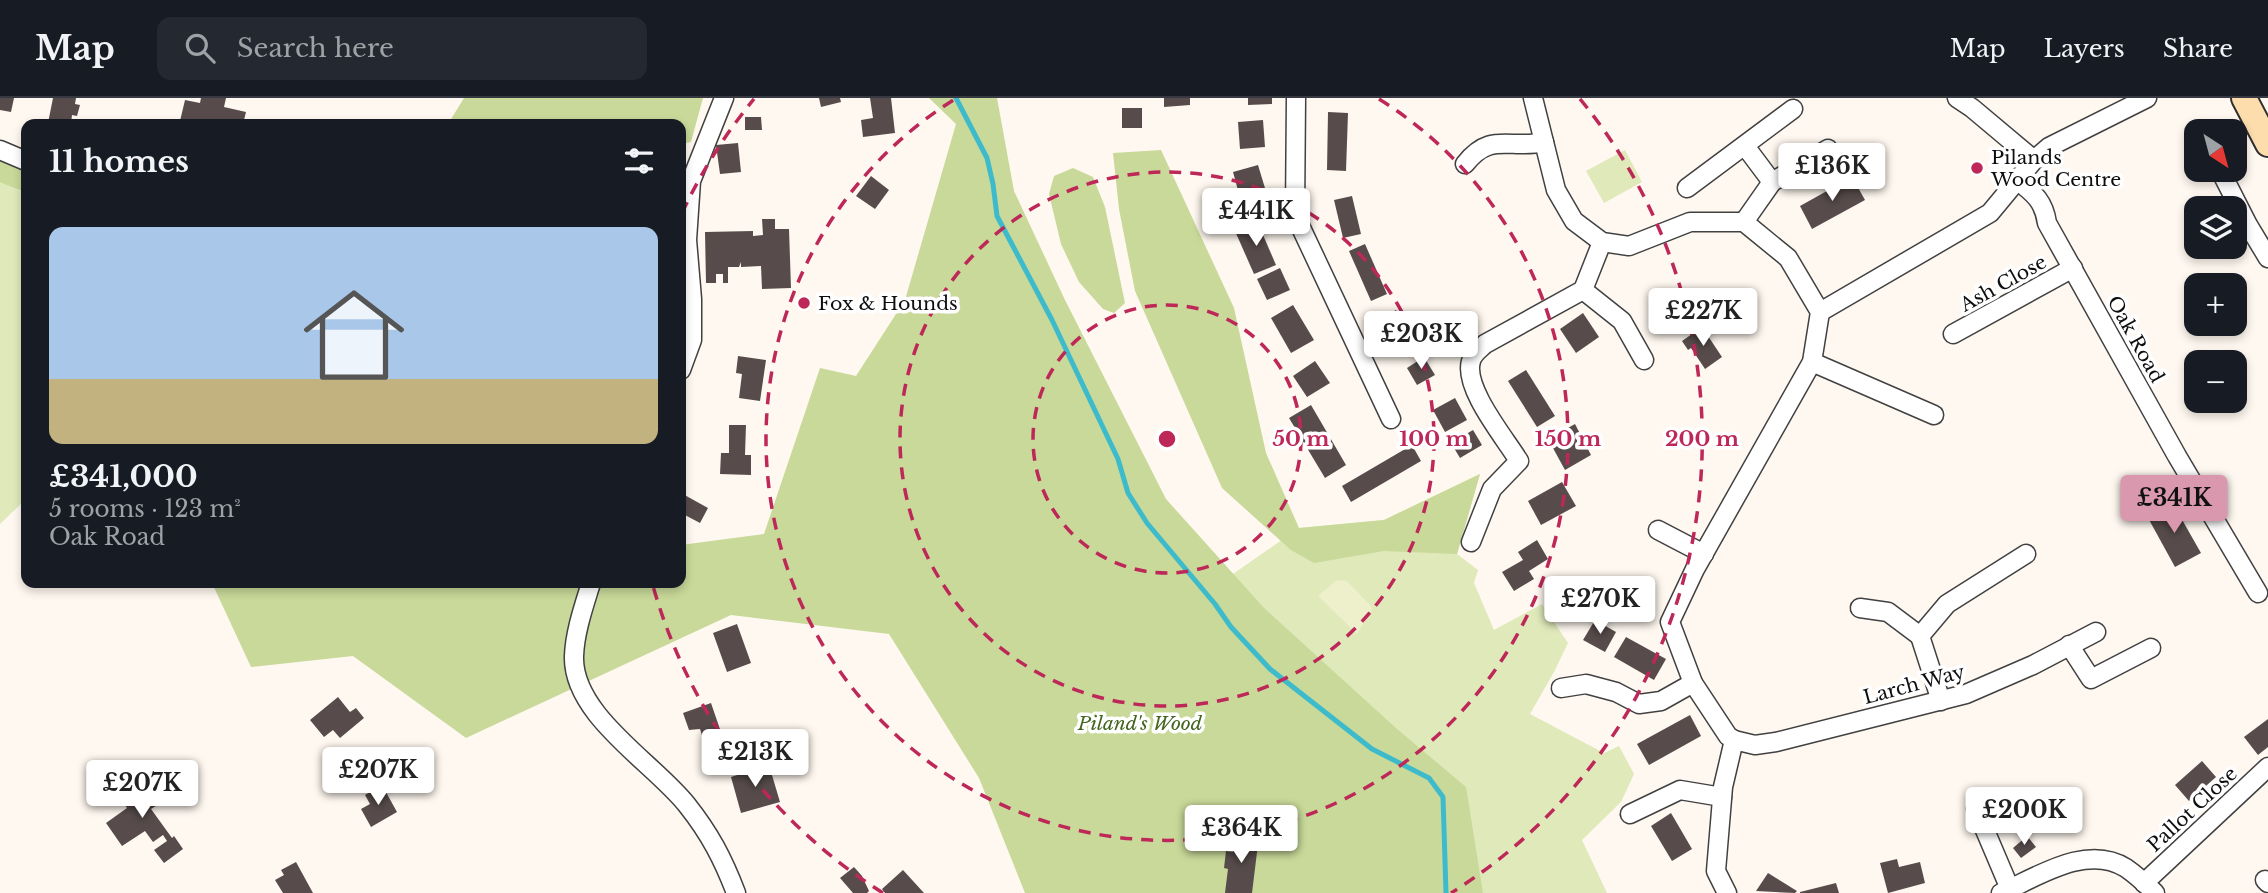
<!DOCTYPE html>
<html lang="en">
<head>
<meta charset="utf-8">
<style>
  :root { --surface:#171b24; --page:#242831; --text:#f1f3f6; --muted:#9ea1a6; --line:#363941; --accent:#da98af }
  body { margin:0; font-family:"Libre Baskerville",serif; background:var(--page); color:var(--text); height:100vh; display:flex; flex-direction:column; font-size:26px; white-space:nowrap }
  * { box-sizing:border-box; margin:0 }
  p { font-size:23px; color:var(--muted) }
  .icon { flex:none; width:38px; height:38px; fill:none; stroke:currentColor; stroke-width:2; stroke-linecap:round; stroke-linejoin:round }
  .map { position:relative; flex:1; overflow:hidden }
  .drawer { position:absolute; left:21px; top:21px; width:665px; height:469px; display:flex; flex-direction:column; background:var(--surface); border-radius:14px; box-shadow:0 4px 10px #0003 }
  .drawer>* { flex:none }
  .needle { width:46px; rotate:144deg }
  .buttons { position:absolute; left:2184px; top:21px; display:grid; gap:14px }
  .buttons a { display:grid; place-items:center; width:63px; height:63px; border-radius:14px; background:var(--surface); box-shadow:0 4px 10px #0003; font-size:35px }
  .price { position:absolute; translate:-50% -60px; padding:0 16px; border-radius:7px; background:#fff; color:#222; font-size:23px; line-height:46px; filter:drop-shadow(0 2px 4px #0008) }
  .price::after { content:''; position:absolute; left:50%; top:42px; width:21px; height:16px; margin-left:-10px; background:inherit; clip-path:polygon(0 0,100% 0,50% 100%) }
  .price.on { background:var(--accent); color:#111 }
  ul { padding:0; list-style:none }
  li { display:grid; align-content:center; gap:14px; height:371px; padding:0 28px }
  li span { display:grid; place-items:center; height:217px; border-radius:14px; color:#555 }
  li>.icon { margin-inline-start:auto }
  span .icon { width:126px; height:126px; fill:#fffc; stroke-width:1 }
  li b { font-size:30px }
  h2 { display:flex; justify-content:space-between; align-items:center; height:84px; padding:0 28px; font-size:30px }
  header { display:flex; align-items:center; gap:42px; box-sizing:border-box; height:98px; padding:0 35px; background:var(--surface); border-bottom:2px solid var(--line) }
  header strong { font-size:33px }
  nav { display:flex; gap:38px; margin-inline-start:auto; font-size:24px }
  .search { width:490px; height:63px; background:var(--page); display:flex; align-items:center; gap:18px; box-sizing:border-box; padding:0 24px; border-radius:14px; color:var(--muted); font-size:26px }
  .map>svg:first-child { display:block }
  .green { fill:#dfe9ba }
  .forest { fill:#c8d999 }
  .pitch { fill:#eef0cc }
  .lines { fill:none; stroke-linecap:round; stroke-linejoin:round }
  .stream { stroke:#3ebbcb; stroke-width:5 }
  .building { fill:#574c4b }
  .minor-casing { stroke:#414141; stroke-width:21 }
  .secondary-casing { stroke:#303030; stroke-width:28 }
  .minor { stroke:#fff; stroke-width:18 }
  .secondary { stroke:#fdddac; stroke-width:24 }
  .ring { fill:none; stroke:#bd2859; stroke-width:3.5; stroke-dasharray:12 9 }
  .poi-dot { fill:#bd2859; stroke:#fff; stroke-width:2.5 }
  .labels { text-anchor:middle; stroke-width:7; stroke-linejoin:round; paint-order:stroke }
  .poi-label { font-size:19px; fill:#0e0e0e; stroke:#fff; text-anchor:start }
  .street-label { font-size:19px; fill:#0e0e0e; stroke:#fff }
  .park-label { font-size:19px; font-style:italic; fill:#42651f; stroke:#fff }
  .centre { fill:#bd2859; stroke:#fff; stroke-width:3.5 }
  .ring-label { font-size:21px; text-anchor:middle; font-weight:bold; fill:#bd2859; stroke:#fff; stroke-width:7; stroke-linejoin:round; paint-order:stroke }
</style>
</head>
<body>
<header>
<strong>Map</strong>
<div class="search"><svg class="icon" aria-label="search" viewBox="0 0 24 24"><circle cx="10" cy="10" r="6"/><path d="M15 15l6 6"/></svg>Search here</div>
<nav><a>Map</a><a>Layers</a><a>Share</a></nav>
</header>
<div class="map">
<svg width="2268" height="795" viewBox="0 0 2268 795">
  <rect width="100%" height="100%" fill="#fff8f0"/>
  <g class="green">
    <polygon points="1625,52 1642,84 1604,105 1586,73"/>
    <polygon points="0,83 26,96 26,401 0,426"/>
    <polygon points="1480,376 1457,456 1478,472 1474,485 1494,532 1542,506 1568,545 1554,574 1530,616 1604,655 1619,648 1634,676 1621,704 1582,742 1607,795 1451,795 1210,492 1299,430 1384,422"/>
  </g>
  <g class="forest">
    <polygon points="464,0 703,0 691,44 681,46 681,26 448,26"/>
    <polygon points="929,0 997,0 1014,93 1065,202 1166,401 1264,510 1397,631 1466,689 1483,795 1025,795 979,680 889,536 731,517 466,640 353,558 251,569 212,485 681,485 681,447 764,436 820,270 856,278 905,202 956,26"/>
    <polygon points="1161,52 1234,210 1266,355 1299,430 1384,422 1480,376 1457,456 1384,453 1314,465 1291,452 1222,390 1135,193 1119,111 1113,55"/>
    <polygon points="0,57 26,67 26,95 0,84"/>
    <polygon points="1073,70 1093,79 1105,109 1125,205 1114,215 1103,211 1079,184 1061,146 1049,96 1054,78"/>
  </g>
  <polygon class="pitch" points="1337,482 1347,483 1370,507 1372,512 1357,536 1318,498"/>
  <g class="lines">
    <polyline class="stream" points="956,0 987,60 993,86 997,118 1052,222 1118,361 1128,395 1147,425 1215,506 1231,529 1270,571 1372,651 1429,680 1443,699 1446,795"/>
  </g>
  <g class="building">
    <polygon points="0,0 14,0 11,14 0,12"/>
    <polygon points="53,0 76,0 75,6 80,7 77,18 72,17 71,26 48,25"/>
    <polygon points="201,0 226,0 224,9 246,14 243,26 194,26 180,23 185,2 200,5"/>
    <polygon points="819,0 840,0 841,4 821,9"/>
    <polygon points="870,0 891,0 895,35 863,39 861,22 873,20"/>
    <polygon points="1164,0 1190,0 1190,7 1164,9"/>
    <polygon points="1248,0 1272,0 1272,6 1248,7"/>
    <rect x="1122" y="10" width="20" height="20"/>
    <polygon points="1328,14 1348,15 1346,73 1327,72"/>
    <polygon points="745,19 761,19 762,32 745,32"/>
    <polygon points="1263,22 1265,49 1240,51 1238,24"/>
    <polygon points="738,45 741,74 720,76 716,47"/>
    <polygon points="1258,67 1268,100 1242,107 1233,74"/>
    <polygon points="871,78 889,92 875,111 856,98"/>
    <polygon points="1852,79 1865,102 1812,131 1800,108"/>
    <polygon points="1352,98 1361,136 1343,140 1334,102"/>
    <polygon points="762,121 775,121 775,131 789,131 791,190 762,191 761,168 741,169 741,164 739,169 728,169 728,185 723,185 723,176 716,176 716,185 706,185 705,134 753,133 753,138 763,137"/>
    <polygon points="1257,123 1276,167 1254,176 1235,133"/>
    <polygon points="1365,146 1387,196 1371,203 1349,153"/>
    <polygon points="1280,170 1290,192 1267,202 1257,181"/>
    <polygon points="1293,207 1314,242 1291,255 1271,220"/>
    <polygon points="1396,212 1409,235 1390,245 1377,222"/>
    <polygon points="1583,215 1599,239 1576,255 1560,231"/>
    <polygon points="1702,229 1722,259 1705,271 1691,250 1688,252 1682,243"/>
    <polygon points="738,258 766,262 760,303 739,300 742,276 736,275"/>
    <polygon points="1424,259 1435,277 1417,287 1407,270"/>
    <polygon points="1315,263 1330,285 1307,299 1293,278"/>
    <polygon points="1526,272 1555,318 1537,329 1508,283"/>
    <polygon points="1455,300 1467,322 1445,334 1433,312"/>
    <polygon points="1311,307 1346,367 1325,380 1289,320"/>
    <polygon points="1575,326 1591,357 1565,372 1548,341"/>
    <polygon points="729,327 746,327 745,357 751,357 751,377 720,376 721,355 729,355"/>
    <polygon points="1473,332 1482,347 1460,360 1451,345"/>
    <polygon points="1412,347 1421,363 1351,404 1342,388"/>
    <polygon points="1562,384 1576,408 1541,427 1528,403"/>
    <polygon points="681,395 708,410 700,425 683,416 681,421"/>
    <polygon points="2172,404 2201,455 2175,469 2147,418"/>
    <polygon points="1537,442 1548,461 1529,473 1534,481 1514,493 1502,474 1523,462 1518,454"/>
    <polygon points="1595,522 1616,534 1605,554 1583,542"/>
    <polygon points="737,526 751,565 727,574 713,535"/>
    <polygon points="1626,539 1666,561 1654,582 1614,559"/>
    <polygon points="338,599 350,614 356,610 364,620 340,640 333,632 324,639 310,622"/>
    <polygon points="711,605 724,643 706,650 700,631 689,632 683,615"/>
    <polygon points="1690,617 1701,638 1649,667 1637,646"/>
    <polygon points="2268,621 2268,649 2258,657 2244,639"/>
    <polygon points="2202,663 2216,679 2189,703 2175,687"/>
    <polygon points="769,667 780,704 741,715 731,679"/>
    <polygon points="139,679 159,706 151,711 172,740 174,738 183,751 164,765 154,752 167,743 163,737 153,744 145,733 122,748 106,725 127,710 116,695"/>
    <polygon points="382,687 397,714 371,729 361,711 370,706 365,697"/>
    <polygon points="1671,715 1692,751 1672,763 1651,728"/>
    <polygon points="1236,735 1255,738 1254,746 1258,746 1252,795 1225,795 1228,771 1224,770 1226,753 1233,754"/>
    <polygon points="2027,738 2036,749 2021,760 2013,750"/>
    <polygon points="1897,761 1899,769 1920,764 1925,785 1888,795 1880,765"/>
    <polygon points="296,764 313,795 283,795 275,782 284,777 281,772"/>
    <polygon points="854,769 862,778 869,793 867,795 853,795 840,780"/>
    <polygon points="903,772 924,795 885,795 882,791"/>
    <polygon points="1768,775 1797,793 1795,795 1756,793"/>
    <polygon points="1836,785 1839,795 1800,795 1800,794"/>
  </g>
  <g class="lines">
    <g class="minor-casing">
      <g id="minor">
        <polyline points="1296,0 1295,117 1391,321"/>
        <polyline points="1533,0 1556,92 1574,123 1602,144 1629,148 1690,124 1744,124 1788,160 1820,214 1812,264 1695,471 1670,524 1693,585 1728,638 1734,642"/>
        <polyline points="1957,0 1972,10 2034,62"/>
        <polyline points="1745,48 1772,84"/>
        <polyline points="0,52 26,63"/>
        <path d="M1465,66C1491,33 1509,52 1544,44"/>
        <polyline points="2226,72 2221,74 2248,127 2268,160"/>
        <path d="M2018,83C2035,96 2044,104 2047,125L2177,358L2258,495"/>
        <polyline points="1687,90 1793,11"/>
        <polyline points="1744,124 1772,84 1828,51"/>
        <polyline points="1583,192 1622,223 1644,262"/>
        <polyline points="1820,214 1990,115 2034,62 2049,49 2147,0"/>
        <polyline points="1953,236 2073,170"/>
        <polyline points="1812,264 1934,317"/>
        <polyline points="681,272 692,242 692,201 687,142 691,83 724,0"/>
        <polyline points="1658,432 1704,456"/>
        <path d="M1471,444L1492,391L1519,363C1505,340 1463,290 1471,263C1473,255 1480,251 1485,246L1583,192L1602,144"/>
        <path d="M591,485C584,508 575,533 574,558C572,617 654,665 687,707C710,736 723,761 736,795"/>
        <polyline points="1860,510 1888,514 1920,538"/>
        <polyline points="2069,547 2091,581 2151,550"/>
        <polyline points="1561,590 1586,586 1616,594 1639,606 1661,603 1693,585"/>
        <polyline points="1941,603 1920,538 1947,506 2026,456"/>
        <polyline points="1734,642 1755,647 1776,644 1966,596 2033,567 2096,534"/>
        <polyline points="1976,711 2010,791"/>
        <polyline points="1630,716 1680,692 1722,699"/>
        <polyline points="2265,782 2268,785"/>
        <polyline points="2144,785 2268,669"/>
        <polyline points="1727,795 1716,773 1723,689 1734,642"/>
        <path d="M2001,795C2037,779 2087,745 2126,770C2136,777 2146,786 2155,795"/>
      </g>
    </g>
    <g class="secondary-casing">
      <polyline id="secondary" points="2244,0 2268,46"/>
    </g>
    <use href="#minor" class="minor"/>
    <use href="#secondary" class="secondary"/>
  </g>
  <g class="ring">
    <circle cx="1167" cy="341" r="134"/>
    <circle cx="1167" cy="341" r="267"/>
    <path d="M1379 1A401 401 0 1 1 955 1"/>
    <path d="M883 795A535 535 0 0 1 653 488M682 115A535 535 0 0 1 754 1M1580 1A535 535 0 0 1 1451 795"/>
  </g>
  <g class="poi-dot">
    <circle cx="1977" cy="70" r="7"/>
    <circle cx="804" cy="205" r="7"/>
  </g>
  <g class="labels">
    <g class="poi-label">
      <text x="1991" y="66">Pilands<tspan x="1991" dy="22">Wood Centre</tspan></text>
      <text x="818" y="212">Fox &amp; Hounds</text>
    </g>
    <g class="street-label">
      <text transform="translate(2003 185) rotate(-29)" y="7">Ash Close</text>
      <text transform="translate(2136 241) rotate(61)" y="7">Oak Road</text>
      <text transform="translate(1914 586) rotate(-15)" y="7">Larch Way</text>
      <text transform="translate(2192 711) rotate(-43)" y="7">Pallot Close</text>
    </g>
    <g class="park-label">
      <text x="1140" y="632">Piland's Wood</text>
    </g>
  </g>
  <circle cx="1167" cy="341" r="10" class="centre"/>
  <g class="ring-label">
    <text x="1301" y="348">50 m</text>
    <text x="1434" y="348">100 m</text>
    <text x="1568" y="348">150 m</text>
    <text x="1702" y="348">200 m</text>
  </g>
</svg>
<div class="buttons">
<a><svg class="needle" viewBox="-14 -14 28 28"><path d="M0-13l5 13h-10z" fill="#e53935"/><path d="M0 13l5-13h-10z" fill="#9ea1a6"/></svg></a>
<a><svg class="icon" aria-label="layers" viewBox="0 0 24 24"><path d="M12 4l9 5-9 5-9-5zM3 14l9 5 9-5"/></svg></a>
<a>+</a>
<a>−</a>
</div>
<b class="price" style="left:1832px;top:105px">£136K</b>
<b class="price" style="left:1256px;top:150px">£441K</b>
<b class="price" style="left:1703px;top:250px">£227K</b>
<b class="price" style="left:1421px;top:273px">£203K</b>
<b class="price on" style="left:2174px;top:437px">£341K</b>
<b class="price" style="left:1600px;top:538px">£270K</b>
<b class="price" style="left:755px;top:691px">£213K</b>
<b class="price" style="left:378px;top:709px">£207K</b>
<b class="price" style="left:142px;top:722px">£207K</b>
<b class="price" style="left:2024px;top:749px">£200K</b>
<b class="price" style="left:1241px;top:767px">£364K</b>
<section class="drawer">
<h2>11 homes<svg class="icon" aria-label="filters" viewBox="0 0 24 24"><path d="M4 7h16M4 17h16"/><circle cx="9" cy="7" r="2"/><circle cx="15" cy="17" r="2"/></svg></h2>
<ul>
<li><span style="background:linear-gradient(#a9c7e8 70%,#c2b280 0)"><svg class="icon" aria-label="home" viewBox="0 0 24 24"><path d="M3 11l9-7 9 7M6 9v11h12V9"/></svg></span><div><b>£341,000</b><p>5 rooms · 123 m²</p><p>Oak Road</p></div></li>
</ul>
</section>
</div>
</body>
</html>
